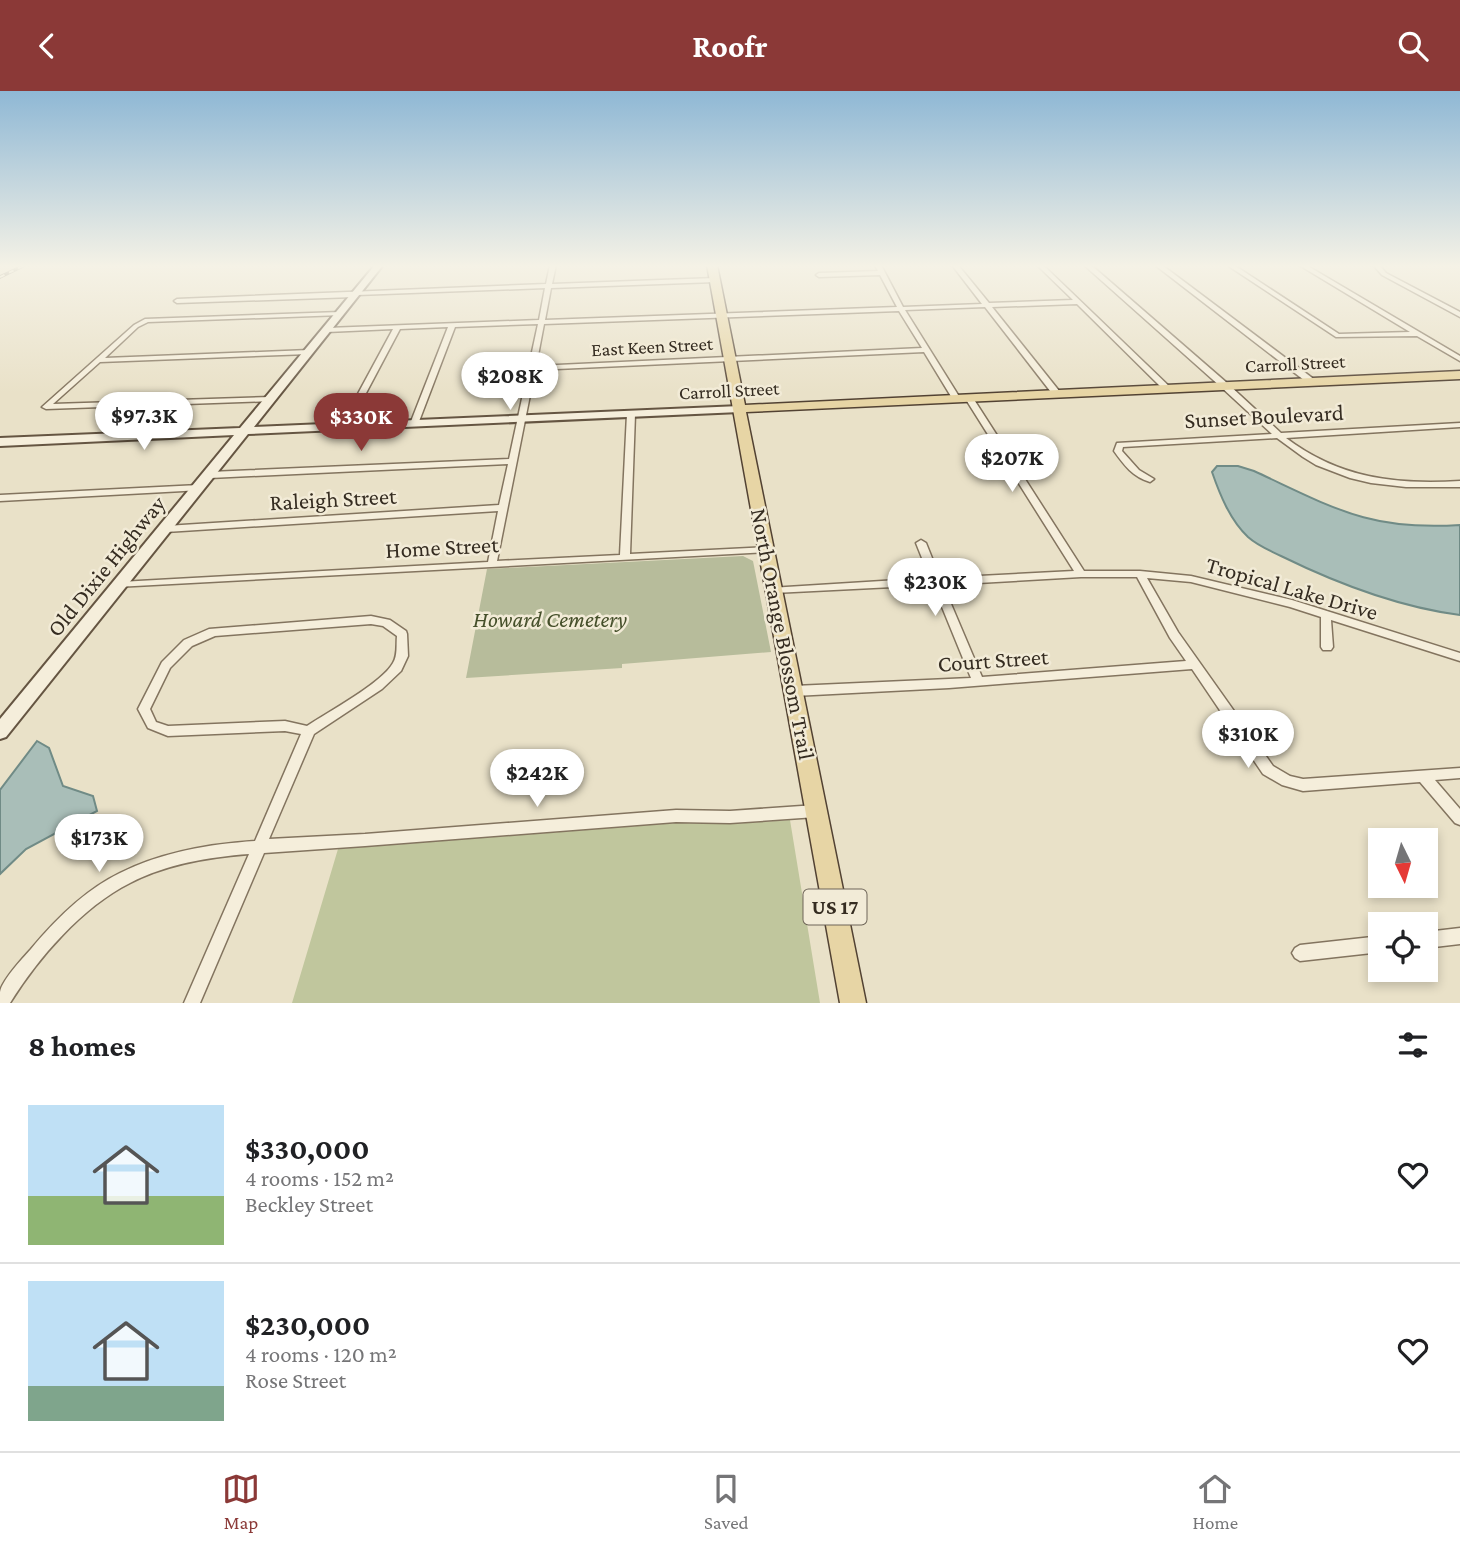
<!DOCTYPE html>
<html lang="en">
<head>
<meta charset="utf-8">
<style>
  :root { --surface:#fff; --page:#f6f6f6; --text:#202124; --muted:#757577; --line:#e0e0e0; --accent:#8b3937 }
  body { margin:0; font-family:"Crimson Pro",serif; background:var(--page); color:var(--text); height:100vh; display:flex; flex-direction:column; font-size:26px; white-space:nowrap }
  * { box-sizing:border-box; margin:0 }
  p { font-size:23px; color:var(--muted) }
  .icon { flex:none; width:38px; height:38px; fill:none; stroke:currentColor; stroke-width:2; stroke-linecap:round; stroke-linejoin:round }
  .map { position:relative; height:912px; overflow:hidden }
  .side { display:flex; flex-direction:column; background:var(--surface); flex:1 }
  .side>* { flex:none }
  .needle { width:46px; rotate:175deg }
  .tools { position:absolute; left:1368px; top:737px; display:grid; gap:14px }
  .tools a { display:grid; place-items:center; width:70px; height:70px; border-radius:0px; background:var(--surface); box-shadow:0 4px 10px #0003; font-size:35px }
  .price { position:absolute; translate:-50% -60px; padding:0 16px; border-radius:24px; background:#fff; color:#222; font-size:23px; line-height:46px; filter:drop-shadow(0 2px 4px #0008) }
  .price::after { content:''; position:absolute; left:50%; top:42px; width:21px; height:16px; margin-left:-10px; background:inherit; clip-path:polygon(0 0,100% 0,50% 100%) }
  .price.active { background:var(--accent); color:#fff }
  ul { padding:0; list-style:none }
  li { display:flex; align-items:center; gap:21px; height:175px; padding:0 28px }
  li+li { border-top:2px solid var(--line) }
  li span { display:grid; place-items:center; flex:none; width:196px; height:140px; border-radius:0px; color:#555 }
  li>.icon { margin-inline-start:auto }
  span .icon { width:84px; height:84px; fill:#fffc; stroke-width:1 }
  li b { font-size:30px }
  h2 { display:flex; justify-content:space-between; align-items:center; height:84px; padding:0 28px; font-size:30px }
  header { display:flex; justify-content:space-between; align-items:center; height:91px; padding:0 28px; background:var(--accent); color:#fff; font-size:32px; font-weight:700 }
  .tab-bar { display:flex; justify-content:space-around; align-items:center; height:98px; border-top:2px solid var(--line); background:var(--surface); font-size:19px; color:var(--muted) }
  .tab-bar a { display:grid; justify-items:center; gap:4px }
  .tab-bar .active { color:var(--accent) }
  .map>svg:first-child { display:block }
  .green { fill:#c0c69d }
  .cemetery { fill:#b7bc9b }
  .water { fill:#a9beb8; stroke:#708b86; stroke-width:2 }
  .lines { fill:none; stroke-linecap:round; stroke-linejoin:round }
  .street-casing { stroke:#83745f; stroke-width:3 }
  .secondary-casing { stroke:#655542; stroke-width:4 }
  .primary-casing { stroke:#524233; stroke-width:3 }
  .street { fill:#f5eedb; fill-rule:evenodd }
  .secondary { fill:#f5eedb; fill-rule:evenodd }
  .primary { fill:#e7d5a5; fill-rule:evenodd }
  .rail-casing { stroke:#352c21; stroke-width:3.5 }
  .rail { stroke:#f2ebd7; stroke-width:2; stroke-dasharray:5; stroke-linecap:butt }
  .labels { text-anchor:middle; stroke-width:5; stroke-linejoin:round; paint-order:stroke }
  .far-street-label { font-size:19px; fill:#352c21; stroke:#f2ebd7 }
  .shield { fill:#f2ebd7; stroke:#6e6558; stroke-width:2 }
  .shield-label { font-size:21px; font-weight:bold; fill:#352c21 }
  .street-label { font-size:23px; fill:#352c21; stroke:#f2ebd7 }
  .park-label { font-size:23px; font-style:italic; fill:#454f2a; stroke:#f2ebd7 }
</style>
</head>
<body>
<header><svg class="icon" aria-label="back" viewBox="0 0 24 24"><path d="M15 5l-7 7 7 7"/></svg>Roofr<svg class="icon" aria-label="search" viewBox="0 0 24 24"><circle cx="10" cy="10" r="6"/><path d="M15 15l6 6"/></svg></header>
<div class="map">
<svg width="1460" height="912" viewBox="0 0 1460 912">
  <rect width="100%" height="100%" fill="#e9e1c8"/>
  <polygon class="green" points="790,729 820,912 292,912 338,758 676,732 731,733"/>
  <polygon class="cemetery" points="743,465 753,470 771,561 622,573 622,577 466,587 487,478"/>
  <g class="water">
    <path d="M1217,375H1238L1254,380C1334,417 1369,440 1460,434V524C1398,516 1336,492 1281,465C1269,459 1258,455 1248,446C1230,429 1220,404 1212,381Z"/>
    <polygon points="37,650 49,657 63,695 93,705 97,720 26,758 0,783 0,699"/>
  </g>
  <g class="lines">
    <g class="street-casing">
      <g id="street">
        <path d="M550,174H556L552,193L715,187L718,189L715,191L551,197L545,229L897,216L880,184L819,186L816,184L819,182L878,180L875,174H881L903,216L982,213L952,174H958L989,212L1073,209L1037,174H1043L1172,298L1168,300H1165L1077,213L992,216L1060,301V305H1054L985,216L905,219L960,307L956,309L952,307L924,261L535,279L497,470L620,464L627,323L631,321L635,323L630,463L767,456L770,457L772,459L770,461L116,496L115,494L116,492L120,491L488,471L498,420L166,441L161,438L166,435L499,414L508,373L210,387L206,384L210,381L509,368L538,233L455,236L418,333L414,335L410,333L448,236L400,238L348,336L344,338L340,336L393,238L327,241L324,239L327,237L539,229L545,197L357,204L354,206L177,212L174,210L177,208L546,193ZM899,220L922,257L536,275L544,233Z"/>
        <path d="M1084,174H1091L1227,292L1281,342L1460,332V336L1286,347C1339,387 1395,394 1460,390V396H1406L1371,392L1350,387L1316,374L1303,366L1277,347L1123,356L1122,360L1139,379L1154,388L1150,391C1133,386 1124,374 1114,360L1117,352L1272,343L1221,296Z"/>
        <polygon points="1155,174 1162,174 1315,289 1315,293 1309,293"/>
        <polygon points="1227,174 1234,174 1339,243 1410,241 1299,174 1306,174 1460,265 1460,270 1417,245 1336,246"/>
        <polygon points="1373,174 1379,174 1386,182 1460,221 1460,226 1382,184"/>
        <polygon points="340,221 343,223 342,224 148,231 138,236 105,267 309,259 312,261 309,263 100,271 53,313 270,306 274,308 273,310 46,318 42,316 134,234 145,228"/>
        <path d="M966,305H972L973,307L1084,480H1140L1191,485L1292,509L1460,562V570L1331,529L1333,556L1331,559H1323L1321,556V526L1290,516L1191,491L1147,487L1178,541L1273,675L1290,685L1303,688L1460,677V687L1435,689L1460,718V734L1455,732L1420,691L1303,700L1282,694L1263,683L1192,578L949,597L794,605L790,603L788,600L790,597L794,595L971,587L933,494L774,502L770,501L769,499L770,497L930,487L916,452L921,449L926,452L940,487L1074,480L965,307ZM1081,486H1137L1170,547L1186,570L982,586L943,494Z"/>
        <polygon points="199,394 202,395 203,397 202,399 0,410 0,404"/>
        <path d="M371,525L390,529L406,540L407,543L408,565L401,580L382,598L314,643L269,748L365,743L676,719L730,720L816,714L821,716L823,720L821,724L816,726L730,732L676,731L365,755L264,762L200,912H184L249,763C209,766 166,773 130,792C82,816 38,867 10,912H0C0,908 0,905 0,901C2,889 22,868 31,858C55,829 85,799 120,782C162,761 209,753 255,750L301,643L285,640L168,645L148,637L138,618L162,571L184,549L209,538ZM371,533L383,535L397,545C396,554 398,564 393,572C382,592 328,621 307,635L285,630L168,635L156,631L150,618L170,577L192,555L215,545Z"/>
        <polygon points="1460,837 1460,853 1426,857 1426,841"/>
        <polygon points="1381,845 1381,861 1300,870 1295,867 1292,862 1295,857 1300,854"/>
      </g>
    </g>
    <g class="secondary-casing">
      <polygon id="secondary" points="375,174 383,174 254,336 740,315 746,318 740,321 248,343 6,646 0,648 0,628 234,344 0,355 0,347 240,337"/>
    </g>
    <g class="primary-casing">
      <polygon id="primary" points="707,174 717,174 745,314 1460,280 1460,288 746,321 866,912 840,912"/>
    </g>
    <use href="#street" class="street"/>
    <use href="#secondary" class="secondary"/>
    <use href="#primary" class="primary"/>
    <g class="rail-casing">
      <polyline id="rail" points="0,186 25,174"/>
    </g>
    <use href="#rail" class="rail"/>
  </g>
  <linearGradient id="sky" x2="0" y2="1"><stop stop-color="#8fb8d5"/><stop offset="0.58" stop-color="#f5f2e6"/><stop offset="1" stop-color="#f5f2e6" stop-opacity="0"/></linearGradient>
  <rect width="1460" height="302" fill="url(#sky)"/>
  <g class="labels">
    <g class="far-street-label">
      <text transform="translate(652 255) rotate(-3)" y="7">East Keen Street</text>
      <text transform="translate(1295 272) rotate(-3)" y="7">Carroll Street</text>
      <text transform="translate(729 299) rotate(-3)" y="7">Carroll Street</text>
    </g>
    <rect class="shield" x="803.5" y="798.5" width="63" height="35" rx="5"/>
    <g class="shield-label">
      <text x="835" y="823">US 17</text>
    </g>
    <g class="street-label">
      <text transform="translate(1264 325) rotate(-3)" y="8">Sunset Boulevard</text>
      <text transform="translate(333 408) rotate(-3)" y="8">Raleigh Street</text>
      <text transform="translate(442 456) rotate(-3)" y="8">Home Street</text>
      <text transform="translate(106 475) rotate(-51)" y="8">Old Dixie Highway</text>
      <text transform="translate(1292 497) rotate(16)" y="8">Tropical Lake Drive</text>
      <text transform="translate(783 543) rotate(79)" y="8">North Orange Blossom Trail</text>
      <text transform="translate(993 569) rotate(-4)" y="8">Court Street</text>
    </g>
    <g class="park-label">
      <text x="550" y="536">Howard Cemetery</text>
    </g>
  </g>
</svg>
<div class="tools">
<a><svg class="needle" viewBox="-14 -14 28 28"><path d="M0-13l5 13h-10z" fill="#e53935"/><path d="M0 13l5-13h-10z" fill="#757577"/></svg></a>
<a><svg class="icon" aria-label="locate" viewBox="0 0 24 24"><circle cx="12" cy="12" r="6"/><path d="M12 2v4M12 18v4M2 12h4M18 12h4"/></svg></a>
</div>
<b class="price" style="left:510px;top:321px">$208K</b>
<b class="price" style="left:144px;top:361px">$97.3K</b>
<b class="price active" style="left:361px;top:362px">$330K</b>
<b class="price" style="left:1012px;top:403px">$207K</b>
<b class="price" style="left:935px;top:527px">$230K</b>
<b class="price" style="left:1248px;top:679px">$310K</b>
<b class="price" style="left:537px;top:718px">$242K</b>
<b class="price" style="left:99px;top:783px">$173K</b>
</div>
<section class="side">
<h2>8 homes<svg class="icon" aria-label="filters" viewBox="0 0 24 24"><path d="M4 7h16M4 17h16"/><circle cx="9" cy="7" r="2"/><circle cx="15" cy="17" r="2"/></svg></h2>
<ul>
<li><span style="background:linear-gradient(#bfe0f5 65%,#8fb573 0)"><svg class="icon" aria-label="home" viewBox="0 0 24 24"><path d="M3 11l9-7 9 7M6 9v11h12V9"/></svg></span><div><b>$330,000</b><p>4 rooms · 152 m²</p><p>Beckley Street</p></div><svg class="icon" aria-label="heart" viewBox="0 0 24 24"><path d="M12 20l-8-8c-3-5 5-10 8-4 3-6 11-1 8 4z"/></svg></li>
<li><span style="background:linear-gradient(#bfe0f5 75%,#7fa58c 0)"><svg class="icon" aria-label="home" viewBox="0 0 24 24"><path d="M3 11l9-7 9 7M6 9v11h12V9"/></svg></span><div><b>$230,000</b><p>4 rooms · 120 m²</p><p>Rose Street</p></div><svg class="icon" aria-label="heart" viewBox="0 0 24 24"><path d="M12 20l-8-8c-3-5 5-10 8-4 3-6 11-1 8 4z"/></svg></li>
</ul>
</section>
<nav class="tab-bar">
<a class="active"><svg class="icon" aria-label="map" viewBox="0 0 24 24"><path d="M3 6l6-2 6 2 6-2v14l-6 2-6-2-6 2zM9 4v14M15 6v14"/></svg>Map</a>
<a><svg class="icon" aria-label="saved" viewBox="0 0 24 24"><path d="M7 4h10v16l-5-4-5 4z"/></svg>Saved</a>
<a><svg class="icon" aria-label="home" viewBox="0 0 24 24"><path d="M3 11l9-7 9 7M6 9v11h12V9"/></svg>Home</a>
</nav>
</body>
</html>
